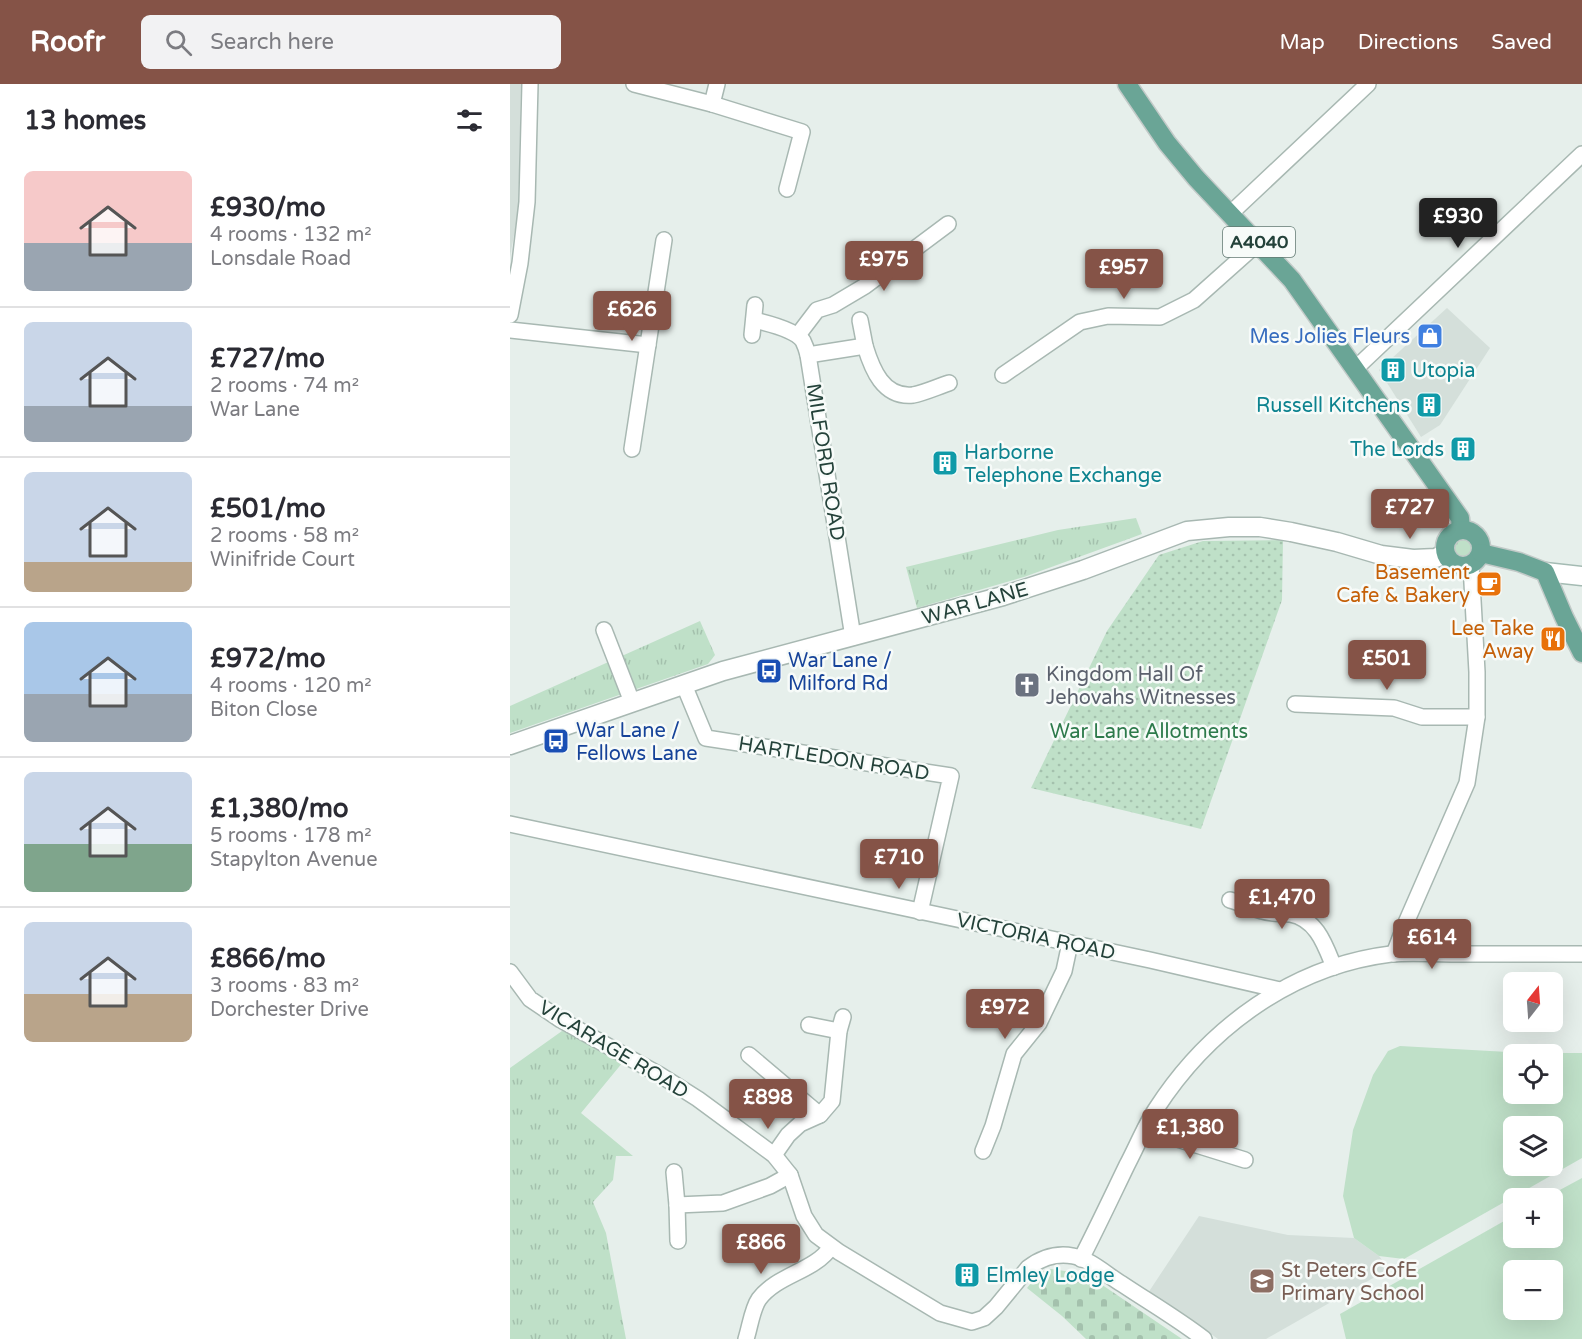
<!DOCTYPE html>
<html lang="en">
<head>
<meta charset="utf-8">
<style>
  :root { --surface:#fff; --page:#f2f2f3; --text:#2b2b33; --muted:#7c7c81; --line:#e1e1e2; --accent:#855347 }
  body { margin:0; font-family:"Varela Round",sans-serif; background:var(--page); color:var(--text); height:100vh; display:flex; flex-direction:column; font-size:22px; white-space:nowrap }
  * { box-sizing:border-box; margin:0 }
  p { font-size:20px; color:var(--muted) }
  .icon { flex:none; width:33px; height:33px; fill:none; stroke:currentColor; stroke-width:2; stroke-linecap:round; stroke-linejoin:round }
  .map { position:relative; flex:1; overflow:hidden }
  .drawer { display:flex; flex-direction:column; background:var(--surface); width:510px }
  .drawer>* { flex:none }
  .needle { width:39px; rotate:17deg }
  .fabs { position:absolute; left:993px; top:888px; display:grid; gap:12px }
  .fabs a { display:grid; place-items:center; width:60px; height:60px; border-radius:9px; background:var(--surface); box-shadow:0 6px 24px #0002; font-size:30px }
  .price { position:absolute; translate:-50% -51px; padding:0 14px; border-radius:6px; background:var(--accent); color:#fff; font-size:20px; line-height:39px; filter:drop-shadow(0 2px 3px #0008) }
  .price::after { content:''; position:absolute; left:50%; top:36px; width:18px; height:14px; margin-left:-9px; background:inherit; clip-path:polygon(0 0,100% 0,50% 100%) }
  .price.current { background:#222; color:#fff }
  ul { padding:0; list-style:none }
  li { display:flex; align-items:center; gap:18px; height:150px; padding:0 24px }
  li+li { border-top:2px solid var(--line) }
  li span { display:grid; place-items:center; flex:none; width:168px; height:120px; border-radius:9px; color:#555 }
  li>.icon { margin-inline-start:auto }
  span .icon { width:72px; height:72px; fill:#fffc; stroke-width:1 }
  li b { font-size:26px }
  h2 { display:flex; justify-content:space-between; align-items:center; height:72px; padding:0 24px; font-size:26px }
  header { display:flex; align-items:center; gap:36px; box-sizing:border-box; height:84px; padding:0 30px; background:var(--accent); color:#fff }
  header strong { font-size:28px }
  nav { display:flex; gap:33px; margin-inline-start:auto; font-size:21px }
  .search { width:420px; height:54px; background:var(--page); display:flex; align-items:center; gap:15px; box-sizing:border-box; padding:0 21px; border-radius:9px; color:var(--muted); font-size:22px }
  main { display:flex; flex:1; min-height:0 }
  .map>svg:first-child { display:block }
  .built { fill:#d4dfda }
  .grass { fill:url(#grass-tufts) }
  .cemetery { fill:url(#cemetery-stones) }
  .park { fill:#bfe0c8; fill-rule:evenodd }
  .garden { fill:url(#garden-dots) }
  .lines { fill:none; stroke-linecap:round; stroke-linejoin:round }
  .minor-casing { stroke:#a8b8b2; stroke-width:18 }
  .tertiary-casing { stroke:#a8b8b2; stroke-width:21 }
  .secondary-casing { stroke:#a4bbb3; stroke-width:21 }
  .primary-casing { stroke:#c2cac8; stroke-width:21 }
  .minor { stroke:#fff; stroke-width:15 }
  .tertiary { stroke:#fff; stroke-width:18 }
  .secondary { stroke:#fff; stroke-width:18 }
  .primary { stroke:#6aa596; stroke-width:18 }
  .labels { text-anchor:middle; stroke-width:5; stroke-linejoin:round; paint-order:stroke }
  .shield { fill:#f7fbf9; stroke:#637a73; stroke-width:1.5 }
  .shield-label { font-size:18px; font-weight:bold; fill:#24423a }
  .shop-label { font-size:20px; fill:#366cbe; stroke:#f7fbf9; text-anchor:end }
  .culture-label { font-size:20px; fill:#0d838f; stroke:#f7fbf9; text-anchor:start }
  .street-label { font-size:20px; fill:#24423a; stroke:#f7fbf9 }
  .food-label { font-size:20px; fill:#c56008; stroke:#f7fbf9; text-anchor:end }
  .transit-label { font-size:20px; fill:#164399; stroke:#f7fbf9; text-anchor:start }
  .worship-label { font-size:20px; fill:#5b616d; stroke:#f7fbf9; text-anchor:start }
  .park-label { font-size:20px; fill:#2d7a4b; stroke:#f7fbf9 }
  .education-label { font-size:20px; fill:#785e54; stroke:#f7fbf9; text-anchor:start }
</style>
</head>
<body>
<header>
<strong>Roofr</strong>
<div class="search"><svg class="icon" aria-label="search" viewBox="0 0 24 24"><circle cx="10" cy="10" r="6"/><path d="M15 15l6 6"/></svg>Search here</div>
<nav><a>Map</a><a>Directions</a><a>Saved</a></nav>
</header>
<main>
<section class="drawer">
<h2>13 homes<svg class="icon" aria-label="filters" viewBox="0 0 24 24"><path d="M4 7h16M4 17h16"/><circle cx="9" cy="7" r="2"/><circle cx="15" cy="17" r="2"/></svg></h2>
<ul>
<li><span style="background:linear-gradient(#f6c9c9 60%,#9aa5b1 0)"><svg class="icon" aria-label="home" viewBox="0 0 24 24"><path d="M3 11l9-7 9 7M6 9v11h12V9"/></svg></span><div><b>£930/mo</b><p>4 rooms · 132 m²</p><p>Lonsdale Road</p></div></li>
<li><span style="background:linear-gradient(#c9d6e8 70%,#9aa5b1 0)"><svg class="icon" aria-label="home" viewBox="0 0 24 24"><path d="M3 11l9-7 9 7M6 9v11h12V9"/></svg></span><div><b>£727/mo</b><p>2 rooms · 74 m²</p><p>War Lane</p></div></li>
<li><span style="background:linear-gradient(#c9d6e8 75%,#b9a48a 0)"><svg class="icon" aria-label="home" viewBox="0 0 24 24"><path d="M3 11l9-7 9 7M6 9v11h12V9"/></svg></span><div><b>£501/mo</b><p>2 rooms · 58 m²</p><p>Winifride Court</p></div></li>
<li><span style="background:linear-gradient(#a9c7e8 60%,#9aa5b1 0)"><svg class="icon" aria-label="home" viewBox="0 0 24 24"><path d="M3 11l9-7 9 7M6 9v11h12V9"/></svg></span><div><b>£972/mo</b><p>4 rooms · 120 m²</p><p>Biton Close</p></div></li>
<li><span style="background:linear-gradient(#c9d6e8 60%,#7fa58c 0)"><svg class="icon" aria-label="home" viewBox="0 0 24 24"><path d="M3 11l9-7 9 7M6 9v11h12V9"/></svg></span><div><b>£1,380/mo</b><p>5 rooms · 178 m²</p><p>Stapylton Avenue</p></div></li>
<li><span style="background:linear-gradient(#c9d6e8 60%,#b9a48a 0)"><svg class="icon" aria-label="home" viewBox="0 0 24 24"><path d="M3 11l9-7 9 7M6 9v11h12V9"/></svg></span><div><b>£866/mo</b><p>3 rooms · 83 m²</p><p>Dorchester Drive</p></div></li>
</ul>
</section>
<div class="map">
<svg width="1072" height="1255" viewBox="0 0 1072 1255">
  <defs>
    <pattern id="grass-tufts" width="24" height="20" patternUnits="userSpaceOnUse" patternTransform="scale(1.5)"><rect width="24" height="20" fill="#bfe0c8"/><path d="M3 7l-1-3M5 7V3M7 7l1-3M15 17l-1-3M17 17v-4M19 17l1-3" fill="none" stroke="#a4c1ad"/></pattern>
    <pattern id="cemetery-stones" width="16" height="16" patternUnits="userSpaceOnUse" patternTransform="scale(1.5)"><rect width="16" height="16" fill="#bfe0c8"/><path d="M2 7V4a2 2 0 0 1 4 0v3zM10 15v-3a2 2 0 0 1 4 0v3z" fill="#a4c1ad"/></pattern>
    <pattern id="garden-dots" width="8" height="8" patternUnits="userSpaceOnUse" patternTransform="scale(1.5)"><rect width="8" height="8" fill="#bfe0c8"/><path d="M2 2h.1M6 6h.1" fill="none" stroke="#a4c1ad" stroke-width="1.8" stroke-linecap="round"/></pattern>
  </defs>
  <rect width="100%" height="100%" fill="#e6efeb"/>
  <g class="built">
    <polygon points="0,0 11,0 8,129 0,173"/>
    <polygon points="937,224 980,264 930,341 911,353 869,286"/>
    <polygon points="689,1132 778,1151 844,1154 869,1172 879,1185 756,1255 708,1255 683,1237 638,1209"/>
  </g>
  <g class="grass">
    <polygon points="626,434 632,450 514,493 407,524 396,483 548,446"/>
    <circle cx="953" cy="464" r="10"/>
    <polygon points="190,537 205,571 198,580 0,649 0,622"/>
    <polygon points="52,947 63,950 113,978 71,1029 123,1072 106,1072 103,1096 83,1118 96,1149 116,1255 0,1255 0,984"/>
  </g>
  <polygon class="cemetery" points="541,1185 576,1190 672,1255 576,1255 552,1232 517,1204 529,1189"/>
  <g class="park">
    <path d="M890,962L1017,969H1072V1074L894,1175L869,1172L844,1154L833,1112L843,1046L863,991L878,967ZM1004,970H1042V1010H1004ZM1004,1042H1042V1082H1004Z"/>
    <path d="M1072,1094V1255H836L830,1230L1003,1132L1004,1154H1042V1114H1035ZM1004,1186H1042V1226H1004Z"/>
  </g>
  <polygon class="garden" points="773,456 772,516 691,745 521,704 597,547 649,471 693,457"/>
  <g class="lines">
    <g class="minor-casing">
      <g id="minor">
        <polyline points="124,0 202,20 292,48 277,105"/>
        <polyline points="202,20 207,0"/>
        <polyline points="721,129 858,0"/>
        <polyline points="0,231 10,179 17,118 20,0"/>
        <path d="M244,236C257,239 286,246 293,257C295,261 297,267 298,271L343,553"/>
        <polyline points="350,236 355,262"/>
        <polyline points="0,246 138,261"/>
        <polyline points="242,251 245,221"/>
        <polyline points="288,251 307,226 323,221 355,202 438,140"/>
        <path d="M298,271L355,262C362,285 373,314 403,311C414,309 427,303 439,299"/>
        <polyline points="845,285 1072,70"/>
        <polyline points="493,291 570,238 598,232 650,233 684,216 749,158"/>
        <polyline points="122,365 154,156"/>
        <polyline points="94,546 122,618"/>
        <polyline points="174,601 196,654 441,692 410,828"/>
        <polyline points="785,620 884,624 912,633 967,633"/>
        <polyline points="0,740 640,876 770,906"/>
        <path d="M720,816C731,819 741,824 752,827C761,830 771,829 780,830C807,835 815,861 824,883"/>
        <polyline points="884,870 895,841 957,699 967,633 967,588 961,481"/>
        <path d="M0,888L20,915L51,936L150,991L188,1015L264,1071L280,1091L294,1132L306,1151L329,1168L430,1229L462,1238L474,1234L486,1223L518,1184C531,1174 547,1169 563,1172C580,1175 597,1191 612,1200C639,1218 668,1235 694,1255"/>
        <polyline points="299,941 329,947"/>
        <polyline points="239,971 310,1031"/>
        <polyline points="635,1045 735,1076"/>
        <polyline points="473,1067 483,1042 504,970 529,939 554,887 560,859"/>
        <polyline points="264,1071 278,1051 290,1040 310,1031 322,1017 329,947 333,933"/>
        <polyline points="164,1088 167,1121 213,1119 260,1102 280,1091"/>
        <polyline points="167,1121 168,1157"/>
        <path d="M571,1175C587,1144 602,1112 617,1081C627,1062 635,1042 646,1025C699,943 783,882 881,870C902,868 924,870 945,870C987,870 1030,870 1072,870"/>
        <path d="M236,1255C240,1243 242,1225 249,1215C268,1190 304,1188 321,1163"/>
      </g>
    </g>
    <g class="tertiary-casing">
      <polyline id="tertiary" points="0,661 213,587 493,512 573,486 677,447 719,443 750,443 781,448 827,458 871,471 903,475 926,474 935,469"/>
    </g>
    <g class="secondary-casing">
      <polyline id="secondary" points="1035,488 1072,492"/>
    </g>
    <g class="primary-casing">
      <g id="primary">
        <polyline points="617,0 657,59 686,94 782,196 950,434 951,446"/>
        <circle cx="953" cy="464" r="18"/>
        <polyline points="971,469 1009,478 1035,488 1054,533 1072,569"/>
      </g>
    </g>
    <use href="#minor" class="minor"/>
    <use href="#tertiary" class="tertiary"/>
    <use href="#secondary" class="secondary"/>
    <use href="#primary" class="primary"/>
  </g>
  <defs>
    <g id="shop-square" transform="scale(1.35)"><rect x="-9" y="-9" width="18" height="18" rx="4" fill="#3f7fe0" stroke="#f7fbf9"/><path d="M-5-2.5h2.3a2.7 3.5 0 0 1 5.4 0H5L5.5 6h-11ZM-1.5-2.5h3a1.5 2.3 0 0 0-3 0Z" fill="#fff"/></g>
    <g id="building-square" transform="scale(1.35)"><rect x="-9" y="-9" width="18" height="18" rx="4" fill="#0f9aa8" stroke="#f7fbf9"/><path d="M-4-6H4V6H1V3H-1V6H-4ZM-2.5-4.3h1.7v1.8h-1.7ZM.8-4.3h1.7v1.8H.8ZM-2.5-1h1.7V.8h-1.7ZM.8-1h1.7V.8H.8Z" fill="#fff"/></g>
    <g id="cafe-square" transform="scale(1.35)"><rect x="-9" y="-9" width="18" height="18" rx="4" fill="#e8710a" stroke="#f7fbf9"/><path d="M-5.5-4.5H6V0H3Q3 3.5 0 3.5H-2.5Q-5.5 3.5-5.5 0ZM3-3.2v2h1.7v-2ZM-6 4.5H4V6H-6Z" fill="#fff"/></g>
    <g id="restaurant-square" transform="scale(1.35)"><rect x="-9" y="-9" width="18" height="18" rx="4" fill="#e8710a" stroke="#f7fbf9"/><path d="M-5-6h1v4h1v-4h1v4h1v-4h1v5L-1.5 .5V6h-2V.5L-5-1ZM5-6V6H3V1.5H1.5Q1.5-4 5-6Z" fill="#fff"/></g>
    <g id="bus-square" transform="scale(1.35)"><rect x="-9" y="-9" width="18" height="18" rx="4" fill="#1a4fb4" stroke="#f7fbf9"/><path d="M-5-6H5V4H4V6H2V4H-2V6H-4V4H-5ZM-3.5-4V0h7V-4ZM-3.5 1.2v1.5H-2V1.2ZM2 1.2v1.5H3.5V1.2Z" fill="#fff"/></g>
    <g id="church-square" transform="scale(1.35)"><rect x="-9" y="-9" width="18" height="18" rx="4" fill="#6b7280" stroke="#f7fbf9"/><path d="M-1.2-6h2.4v3.5h3.3v2.4h-3.3V6h-2.4V-.1h-3.3v-2.4h3.3Z" fill="#fff"/></g>
    <g id="school-square" transform="scale(1.35)"><rect x="-9" y="-9" width="18" height="18" rx="4" fill="#8d6e63" stroke="#f7fbf9"/><path d="M0-5L7-2L0 1L-7-2ZM-4 1L0 2.5L4 1V4Q0 6-4 4Z" fill="#fff"/></g>
  </defs>
  <g fill-rule="evenodd">
    <use href="#shop-square" x="920" y="252"/>
    <use href="#building-square" x="883" y="286"/>
    <use href="#building-square" x="919" y="321"/>
    <use href="#building-square" x="953" y="365"/>
    <use href="#building-square" x="435" y="379"/>
    <use href="#cafe-square" x="979" y="500"/>
    <use href="#restaurant-square" x="1043" y="555"/>
    <use href="#bus-square" x="259" y="587"/>
    <use href="#church-square" x="517" y="601"/>
    <use href="#bus-square" x="46" y="657"/>
    <use href="#building-square" x="457" y="1191"/>
    <use href="#school-square" x="752" y="1197"/>
  </g>
  <g class="labels">
    <rect class="shield" x="713" y="143" width="72" height="30" rx="4.5"/>
    <g class="shield-label">
      <text x="749" y="164">A4040</text>
    </g>
    <g class="shop-label">
      <text x="900" y="259">Mes Jolies Fleurs</text>
    </g>
    <g class="culture-label">
      <text x="902" y="293">Utopia</text>
      <text x="900" y="328" text-anchor="end">Russell Kitchens</text>
      <text x="934" y="372" text-anchor="end">The Lords</text>
      <text x="454" y="375">Harborne<tspan x="454" dy="23">Telephone Exchange</tspan></text>
      <text x="476" y="1198">Elmley Lodge</text>
    </g>
    <g class="street-label">
      <text transform="translate(316 378) rotate(81)" y="7">MILFORD ROAD</text>
      <text transform="translate(465 519) rotate(-16)" y="7">WAR LANE</text>
      <text transform="translate(324 674) rotate(9)" y="7">HARTLEDON ROAD</text>
      <text transform="translate(526 852) rotate(12)" y="7">VICTORIA ROAD</text>
      <text transform="translate(104 965) rotate(31)" y="7">VICARAGE ROAD</text>
    </g>
    <g class="food-label">
      <text x="960" y="495">Basement<tspan x="960" dy="23">Cafe &amp; Bakery</tspan></text>
      <text x="1024" y="551">Lee Take<tspan x="1024" dy="23">Away</tspan></text>
    </g>
    <g class="transit-label">
      <text x="278" y="583">War Lane /<tspan x="278" dy="23">Milford Rd</tspan></text>
      <text x="66" y="653">War Lane /<tspan x="66" dy="23">Fellows Lane</tspan></text>
    </g>
    <g class="worship-label">
      <text x="536" y="597">Kingdom Hall Of<tspan x="536" dy="23">Jehovahs Witnesses</tspan></text>
    </g>
    <g class="park-label">
      <text x="639" y="654">War Lane Allotments</text>
    </g>
    <g class="education-label">
      <text x="771" y="1193">St Peters CofE<tspan x="771" dy="23">Primary School</tspan></text>
    </g>
  </g>
</svg>
<div class="fabs">
<a><svg class="needle" viewBox="-14 -14 28 28"><path d="M0-13l5 13h-10z" fill="#e53935"/><path d="M0 13l5-13h-10z" fill="#7c7c81"/></svg></a>
<a><svg class="icon" aria-label="locate" viewBox="0 0 24 24"><circle cx="12" cy="12" r="6"/><path d="M12 2v4M12 18v4M2 12h4M18 12h4"/></svg></a>
<a><svg class="icon" aria-label="layers" viewBox="0 0 24 24"><path d="M12 4l9 5-9 5-9-5zM3 14l9 5 9-5"/></svg></a>
<a>+</a>
<a>−</a>
</div>
<b class="price current" style="left:948px;top:165px">£930</b>
<b class="price" style="left:374px;top:208px">£975</b>
<b class="price" style="left:614px;top:216px">£957</b>
<b class="price" style="left:122px;top:258px">£626</b>
<b class="price" style="left:900px;top:456px">£727</b>
<b class="price" style="left:877px;top:607px">£501</b>
<b class="price" style="left:389px;top:806px">£710</b>
<b class="price" style="left:772px;top:846px">£1,470</b>
<b class="price" style="left:922px;top:886px">£614</b>
<b class="price" style="left:495px;top:956px">£972</b>
<b class="price" style="left:258px;top:1046px">£898</b>
<b class="price" style="left:680px;top:1076px">£1,380</b>
<b class="price" style="left:251px;top:1191px">£866</b>
</div>
</main>
</body>
</html>
